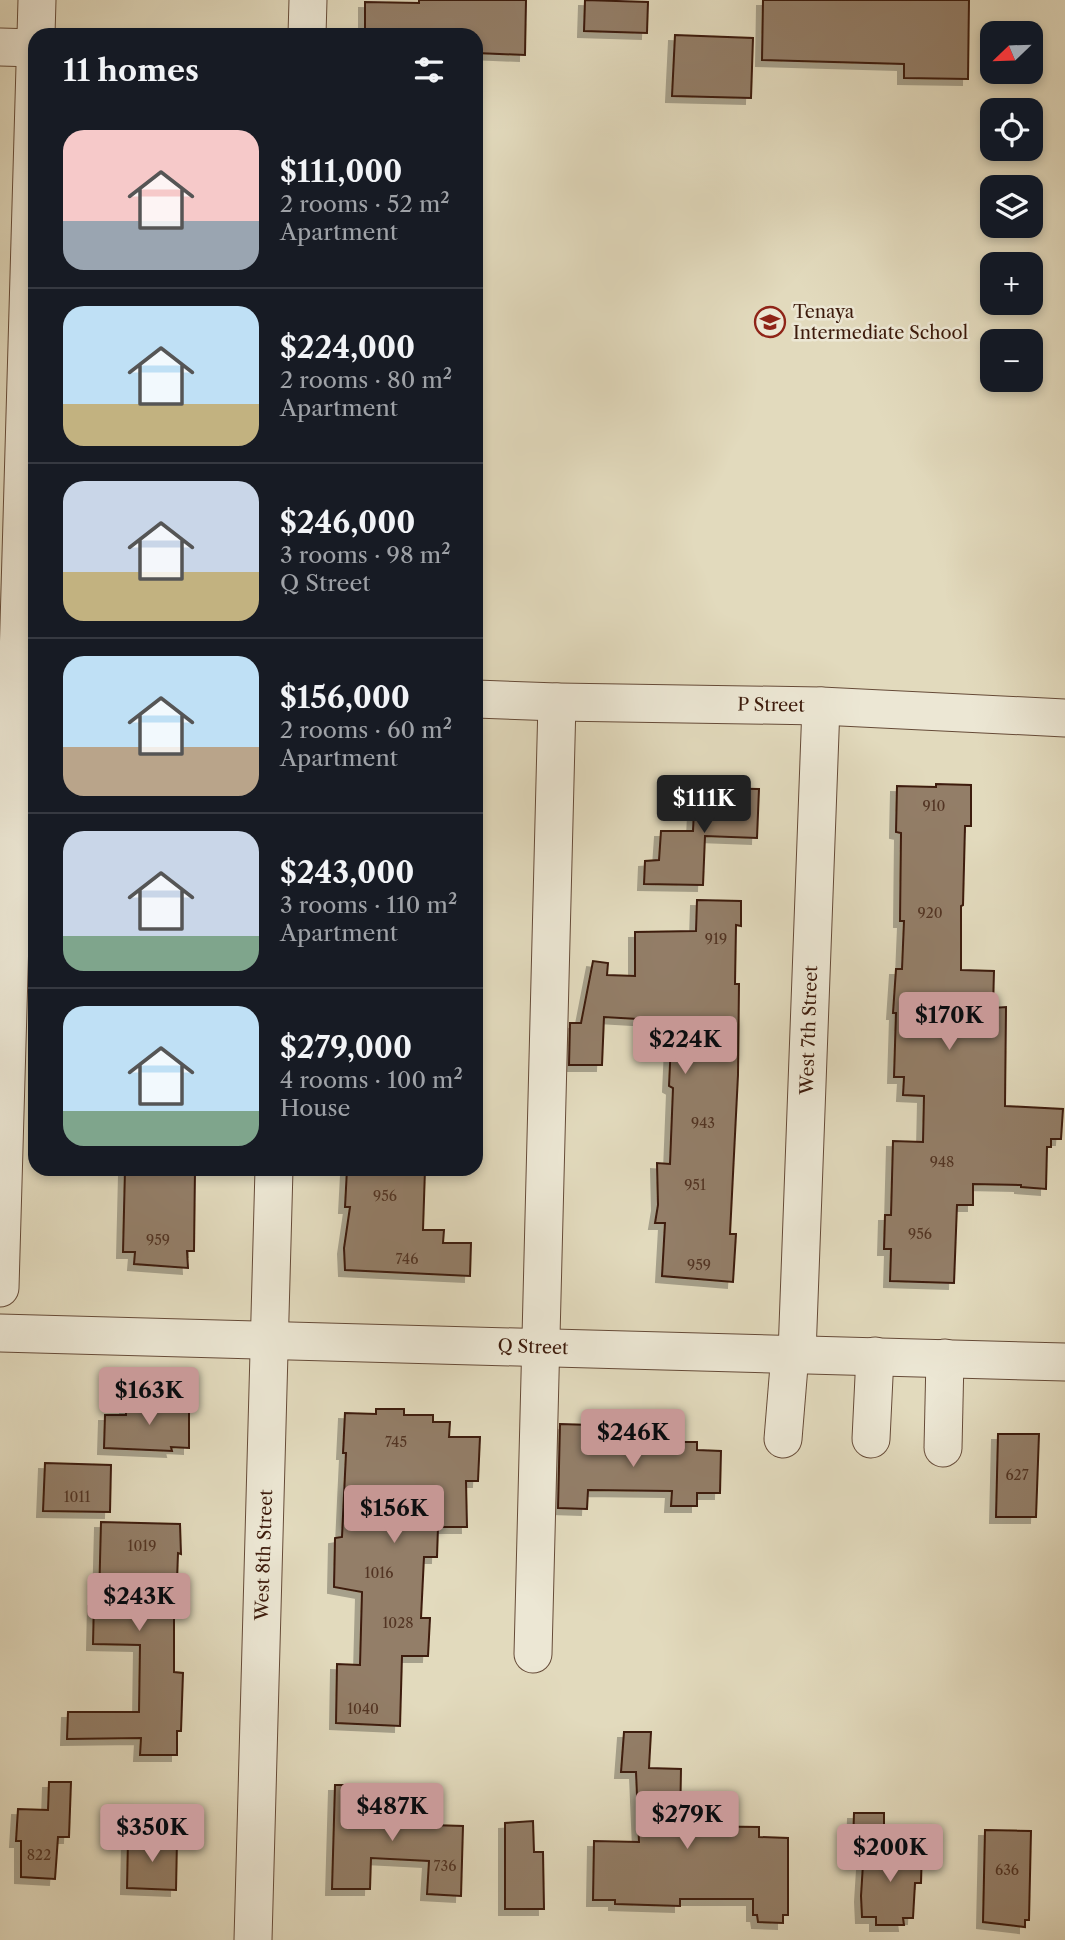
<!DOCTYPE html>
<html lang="en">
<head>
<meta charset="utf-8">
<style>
  :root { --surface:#171b24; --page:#20242c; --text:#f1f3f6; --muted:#9ea1a6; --line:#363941; --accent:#c59692 }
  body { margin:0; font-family:"Libre Caslon Text",serif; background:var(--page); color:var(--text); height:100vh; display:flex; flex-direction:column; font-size:26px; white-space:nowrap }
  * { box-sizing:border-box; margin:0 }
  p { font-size:23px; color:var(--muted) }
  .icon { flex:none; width:38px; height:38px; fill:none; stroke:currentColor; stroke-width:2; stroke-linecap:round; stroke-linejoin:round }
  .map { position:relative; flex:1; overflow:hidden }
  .details { position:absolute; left:28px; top:28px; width:455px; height:1148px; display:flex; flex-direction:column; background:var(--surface); border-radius:21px; box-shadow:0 4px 10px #0003 }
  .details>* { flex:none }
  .needle { width:46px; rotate:247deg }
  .fabs { position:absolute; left:980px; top:21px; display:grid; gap:14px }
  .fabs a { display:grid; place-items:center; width:63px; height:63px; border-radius:14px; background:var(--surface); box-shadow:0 4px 10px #0003; font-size:35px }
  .price { position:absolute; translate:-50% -60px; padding:0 16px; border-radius:7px; background:var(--accent); color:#111; font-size:23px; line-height:46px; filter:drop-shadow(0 2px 4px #0008) }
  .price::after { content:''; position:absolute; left:50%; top:42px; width:21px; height:16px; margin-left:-10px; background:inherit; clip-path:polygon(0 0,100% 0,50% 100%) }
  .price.current { background:#222; color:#fff }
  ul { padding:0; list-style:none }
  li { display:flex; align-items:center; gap:21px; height:175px; padding:0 35px }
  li+li { border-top:2px solid var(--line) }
  li span { display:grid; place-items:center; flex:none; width:196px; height:140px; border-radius:21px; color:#555 }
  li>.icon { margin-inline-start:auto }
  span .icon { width:84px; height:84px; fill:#fffc; stroke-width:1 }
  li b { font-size:30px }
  h2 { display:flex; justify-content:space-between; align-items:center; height:84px; padding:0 35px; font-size:30px }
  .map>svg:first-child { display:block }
  .building { fill:#937e68; stroke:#3d1b0c; stroke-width:2; filter:url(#shadow) }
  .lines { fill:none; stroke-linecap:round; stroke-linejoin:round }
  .minor-casing { stroke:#664b38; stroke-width:39 }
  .minor { stroke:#ece7d4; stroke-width:37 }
  .labels { text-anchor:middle; stroke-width:5; stroke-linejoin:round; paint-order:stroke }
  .number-label { font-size:14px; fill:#523423 }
  .poi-label { font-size:18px; fill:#3d1b0c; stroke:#ece7d4; text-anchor:start }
  .street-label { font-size:18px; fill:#3d1b0c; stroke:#ece7d4 }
</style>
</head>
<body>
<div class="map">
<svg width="1065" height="1940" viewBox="0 0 1065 1940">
  <defs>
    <filter id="shadow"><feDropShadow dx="-6" dy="6" stdDeviation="0" flood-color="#0004"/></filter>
  </defs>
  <rect width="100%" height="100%" fill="#e2dabd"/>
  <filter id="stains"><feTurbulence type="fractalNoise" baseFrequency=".00286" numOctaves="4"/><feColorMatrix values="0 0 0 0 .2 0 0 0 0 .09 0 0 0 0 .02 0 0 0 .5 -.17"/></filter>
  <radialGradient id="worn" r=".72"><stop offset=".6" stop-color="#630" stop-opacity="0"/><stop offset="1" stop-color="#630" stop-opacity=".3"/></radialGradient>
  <g class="building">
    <polygon points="419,0 526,0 525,55 476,53 476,35 365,35 365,2 419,3"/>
    <polygon points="585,0 648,2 647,33 584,31"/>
    <polygon points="763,0 969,0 968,79 904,78 904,64 762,60"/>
    <polygon points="675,35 753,38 751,98 672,96"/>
    <polygon points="936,784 971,785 971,826 965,826 963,905 961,906 961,970 994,971 993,1008 1006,1007 1005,1106 1063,1109 1061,1139 1051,1139 1051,1147 1047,1147 1046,1189 1021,1187 1021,1185 973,1184 973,1205 957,1205 954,1283 890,1281 891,1249 884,1249 885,1215 891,1215 893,1141 923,1142 924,1096 903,1095 904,1077 894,1077 896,1013 893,1013 896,969 902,969 904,921 900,921 901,833 896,832 897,786 936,787"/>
    <polygon points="695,788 759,789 757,838 705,836 703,885 644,884 645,861 659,860 661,831 693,831"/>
    <polygon points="697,900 741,901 741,926 736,925 735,984 739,984 738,1075 730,1234 736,1234 733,1282 662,1276 665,1223 655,1223 658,1205 657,1163 670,1164 673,1088 669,1086 672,1021 604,1017 602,1065 569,1065 570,1023 581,1023 593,961 608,963 607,975 635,976 635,932 696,931"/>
    <polygon points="125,1169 195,1169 194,1251 187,1251 188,1268 134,1264 135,1252 123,1252"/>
    <polygon points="347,1169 425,1169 423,1230 444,1230 443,1243 471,1243 470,1276 345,1270 344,1248 350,1207 345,1207"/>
    <polygon points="126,1401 189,1404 189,1448 171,1447 172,1451 104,1448 105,1415 126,1415"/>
    <polygon points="376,1409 404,1409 404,1415 433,1415 433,1422 450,1422 449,1437 480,1437 478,1481 466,1481 467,1527 438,1527 437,1557 424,1557 421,1618 430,1618 428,1656 402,1656 400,1726 336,1723 337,1664 360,1665 362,1592 334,1587 335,1538 342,1537 346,1453 343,1453 345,1413 376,1414"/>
    <polygon points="560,1424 591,1425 590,1447 664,1449 665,1442 697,1442 697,1450 721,1451 720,1493 697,1493 697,1506 671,1506 672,1491 588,1490 587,1509 558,1508"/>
    <polygon points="998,1434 1039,1434 1036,1517 996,1517"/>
    <polygon points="45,1463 111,1465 110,1512 43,1511"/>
    <polygon points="101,1522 180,1524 181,1554 178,1553 177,1581 174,1581 174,1672 183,1673 181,1731 177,1731 177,1755 140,1755 141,1738 67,1739 68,1712 139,1712 140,1645 93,1644 94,1600 99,1600"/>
    <polygon points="624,1732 651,1732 649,1768 681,1769 680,1826 759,1827 759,1837 788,1838 788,1915 783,1915 783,1923 758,1922 757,1915 753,1915 753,1899 680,1899 680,1906 615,1904 615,1900 593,1900 594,1841 639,1842 636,1772 621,1772"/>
    <polygon points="49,1782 71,1782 69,1837 58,1837 55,1879 21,1877 21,1841 16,1841 18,1809 48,1810"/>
    <polygon points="335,1785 366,1785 366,1811 431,1813 431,1825 463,1826 461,1896 427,1894 429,1861 371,1858 370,1889 332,1889"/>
    <polygon points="854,1813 884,1813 884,1844 853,1843"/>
    <polygon points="533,1821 534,1852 543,1852 544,1909 505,1909 505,1823"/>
    <polygon points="985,1830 1031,1831 1029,1920 1025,1920 1025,1927 983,1922"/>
    <polygon points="128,1839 177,1840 176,1890 127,1888"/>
    <polygon points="864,1848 922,1848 921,1883 915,1883 913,1918 903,1918 904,1925 876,1925 876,1917 862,1917 861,1896"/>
  </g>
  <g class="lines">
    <g class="minor-casing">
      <g id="minor">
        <polyline points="36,35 37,0"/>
        <polyline points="307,35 308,0"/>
        <polyline points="0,47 35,48"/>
        <polyline points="476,699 557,702 821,706 1065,718"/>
        <polyline points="0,1288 35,66"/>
        <polyline points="0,1333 1065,1362"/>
        <polyline points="797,1354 821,706"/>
        <polyline points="783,1439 790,1354"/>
        <polyline points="871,1439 875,1356"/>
        <polyline points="943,1448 945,1358"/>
        <polyline points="533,1654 557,702"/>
        <polyline points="253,1940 274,1169"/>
      </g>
    </g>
    <use href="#minor" class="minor"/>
  </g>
  <defs>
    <g id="school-ring" transform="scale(1.575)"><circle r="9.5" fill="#ece7d4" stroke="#8f2418" stroke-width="1.5"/><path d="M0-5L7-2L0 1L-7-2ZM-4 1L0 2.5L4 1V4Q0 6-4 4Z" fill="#8f2418"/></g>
  </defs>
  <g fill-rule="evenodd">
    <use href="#school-ring" x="770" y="322"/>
  </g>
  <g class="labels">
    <g class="number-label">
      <text x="934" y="811">910</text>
      <text x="930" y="918">920</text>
      <text x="716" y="944">919</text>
      <text x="703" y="1128">943</text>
      <text x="942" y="1167">948</text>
      <text x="695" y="1190">951</text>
      <text x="385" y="1201">956</text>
      <text x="920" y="1239">956</text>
      <text x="158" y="1245">959</text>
      <text x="407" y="1264">746</text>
      <text x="699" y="1270">959</text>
      <text x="396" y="1447">745</text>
      <text x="1017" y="1480">627</text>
      <text x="77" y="1502">1011</text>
      <text x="142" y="1551">1019</text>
      <text x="379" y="1578">1016</text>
      <text x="398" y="1628">1028</text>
      <text x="363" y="1714">1040</text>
      <text x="39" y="1860">822</text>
      <text x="445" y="1871">736</text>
      <text x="1007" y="1875">636</text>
    </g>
    <g class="poi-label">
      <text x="793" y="318">Tenaya<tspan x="793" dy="21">Intermediate School</tspan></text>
    </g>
    <g class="street-label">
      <text transform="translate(771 705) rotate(1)" y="6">P Street</text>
      <text transform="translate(809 1030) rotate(-88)" y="6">West 7th Street</text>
      <text transform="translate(533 1347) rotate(2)" y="6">Q Street</text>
      <text transform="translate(264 1555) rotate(-88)" y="6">West 8th Street</text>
    </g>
  </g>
  <rect width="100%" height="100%" filter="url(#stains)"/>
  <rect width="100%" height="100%" fill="url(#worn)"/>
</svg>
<div class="fabs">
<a><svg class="needle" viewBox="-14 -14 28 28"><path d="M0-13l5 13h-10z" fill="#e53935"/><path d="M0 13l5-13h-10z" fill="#9ea1a6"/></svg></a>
<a><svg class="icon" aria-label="locate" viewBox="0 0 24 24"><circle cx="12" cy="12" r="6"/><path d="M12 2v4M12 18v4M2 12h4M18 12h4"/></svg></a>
<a><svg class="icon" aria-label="layers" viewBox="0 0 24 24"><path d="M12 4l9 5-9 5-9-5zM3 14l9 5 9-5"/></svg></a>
<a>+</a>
<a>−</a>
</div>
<b class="price current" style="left:704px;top:835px">$111K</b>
<b class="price" style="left:949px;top:1052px">$170K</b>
<b class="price" style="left:685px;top:1076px">$224K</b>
<b class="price" style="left:149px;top:1427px">$163K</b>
<b class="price" style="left:633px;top:1469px">$246K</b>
<b class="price" style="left:394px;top:1545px">$156K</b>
<b class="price" style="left:139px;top:1633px">$243K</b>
<b class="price" style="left:392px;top:1843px">$487K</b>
<b class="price" style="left:687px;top:1851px">$279K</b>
<b class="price" style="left:152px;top:1864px">$350K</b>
<b class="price" style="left:890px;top:1884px">$200K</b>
<section class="details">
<h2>11 homes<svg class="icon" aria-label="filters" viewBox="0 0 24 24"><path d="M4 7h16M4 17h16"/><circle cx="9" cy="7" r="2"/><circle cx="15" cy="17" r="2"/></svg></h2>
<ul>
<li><span style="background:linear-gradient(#f6c9c9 65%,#9aa5b1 0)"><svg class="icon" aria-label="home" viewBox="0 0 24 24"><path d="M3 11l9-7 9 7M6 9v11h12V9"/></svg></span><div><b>$111,000</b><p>2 rooms · 52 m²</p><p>Apartment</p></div></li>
<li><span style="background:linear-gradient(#bfe0f5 70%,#c2b280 0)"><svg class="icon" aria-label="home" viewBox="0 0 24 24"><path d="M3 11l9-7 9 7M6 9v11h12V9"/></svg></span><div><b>$224,000</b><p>2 rooms · 80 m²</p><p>Apartment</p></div></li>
<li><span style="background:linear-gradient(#c9d6e8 65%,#c2b280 0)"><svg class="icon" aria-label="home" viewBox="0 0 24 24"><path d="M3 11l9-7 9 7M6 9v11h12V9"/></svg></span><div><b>$246,000</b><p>3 rooms · 98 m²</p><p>Q Street</p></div></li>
<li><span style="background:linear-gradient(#bfe0f5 65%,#b9a48a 0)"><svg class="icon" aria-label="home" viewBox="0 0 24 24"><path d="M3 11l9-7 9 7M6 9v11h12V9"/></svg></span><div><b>$156,000</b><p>2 rooms · 60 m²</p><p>Apartment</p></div></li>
<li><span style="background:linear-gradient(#c9d6e8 75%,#7fa58c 0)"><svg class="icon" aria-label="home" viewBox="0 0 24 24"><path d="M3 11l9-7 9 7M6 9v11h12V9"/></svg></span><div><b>$243,000</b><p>3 rooms · 110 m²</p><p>Apartment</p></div></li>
<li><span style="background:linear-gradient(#bfe0f5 75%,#7fa58c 0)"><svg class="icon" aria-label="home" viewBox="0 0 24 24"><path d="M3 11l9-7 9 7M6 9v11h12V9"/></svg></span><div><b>$279,000</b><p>4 rooms · 100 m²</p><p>House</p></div></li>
</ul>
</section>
</div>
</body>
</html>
